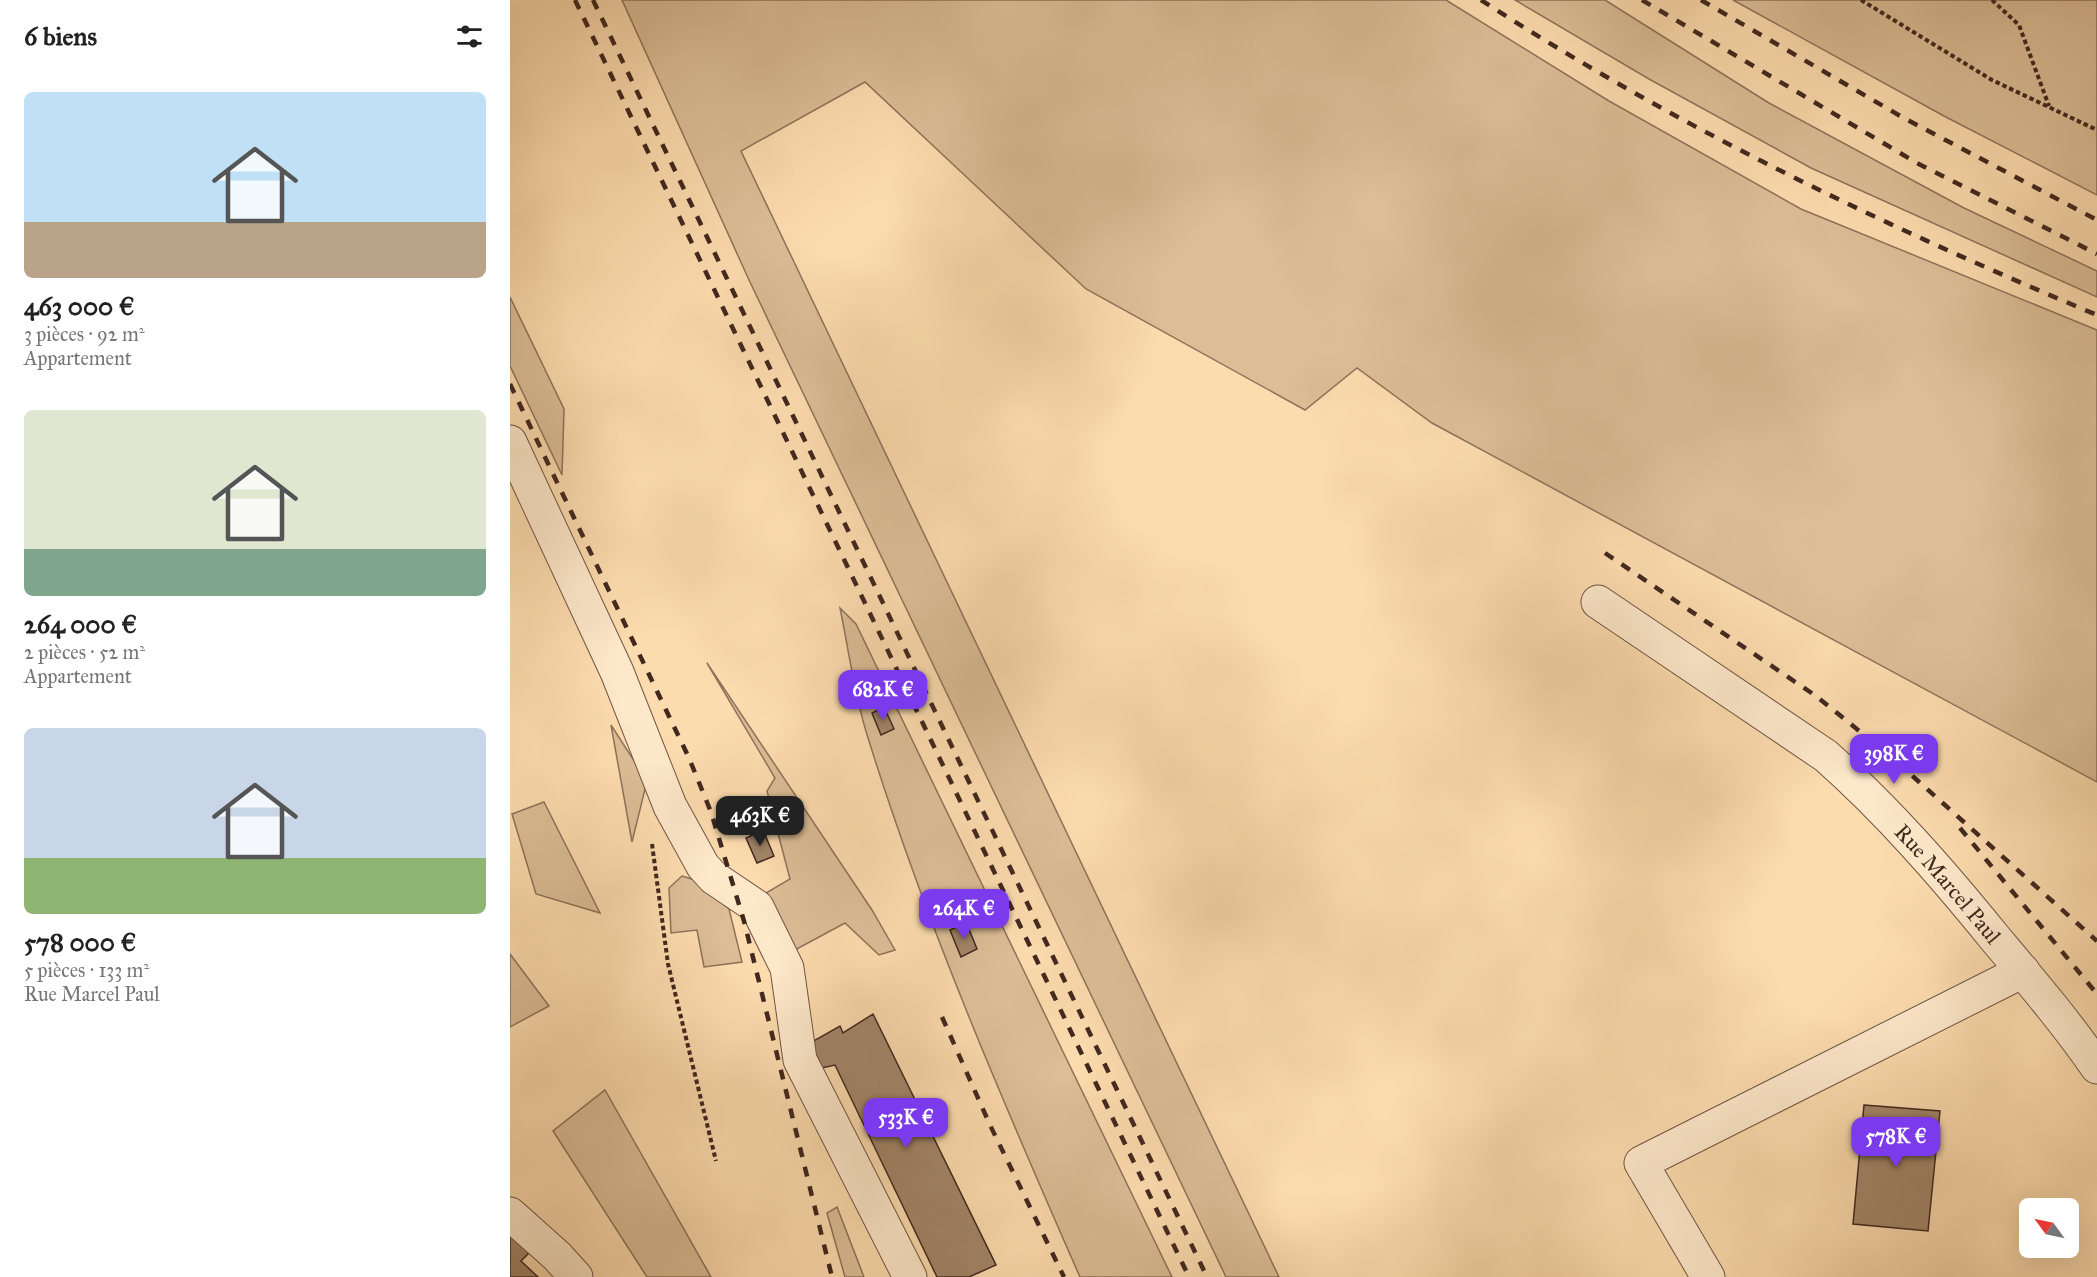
<!DOCTYPE html>
<html lang="fr">
<head>
<meta charset="utf-8">
<style>
  :root { --surface:#fff; --page:#f2f2f2; --text:#222; --muted:#767676; --accent:#7c3aed }
  body { margin:0; font-family:"IM FELL Great Primer",serif; background:var(--page); color:var(--text); height:100vh; display:flex; flex-direction:column; font-size:22px; white-space:nowrap }
  * { box-sizing:border-box; margin:0 }
  p { font-size:20px; color:var(--muted) }
  .icon { flex:none; width:33px; height:33px; fill:none; stroke:currentColor; stroke-width:2; stroke-linecap:round; stroke-linejoin:round }
  .map { position:relative; flex:1; overflow:hidden }
  .panel { display:flex; flex-direction:column; background:var(--surface); width:510px }
  .panel>* { flex:none }
  .needle { width:39px; rotate:303deg }
  .buttons { position:absolute; left:1509px; top:1198px; display:grid; gap:12px }
  .buttons a { display:grid; place-items:center; width:60px; height:60px; border-radius:9px; background:var(--surface); box-shadow:0 6px 24px #0002; font-size:30px }
  .price { position:absolute; translate:-50% -51px; padding:0 14px; border-radius:12px; background:var(--accent); color:#fff; font-size:20px; line-height:39px; filter:drop-shadow(0 2px 3px #0008) }
  .price::after { content:''; position:absolute; left:50%; top:36px; width:18px; height:14px; margin-left:-9px; background:inherit; clip-path:polygon(0 0,100% 0,50% 100%) }
  .price.active { background:#222; color:#fff }
  ul { padding:0; list-style:none }
  li { display:grid; align-content:center; gap:12px; height:318px; padding:0 24px }
  li span { display:grid; place-items:center; height:186px; border-radius:9px; color:#555 }
  li>.icon { margin-inline-start:auto }
  span .icon { width:108px; height:108px; fill:#fffc; stroke-width:1 }
  li b { font-size:26px }
  h2 { display:flex; justify-content:space-between; align-items:center; height:72px; padding:0 24px; font-size:26px }
  main { display:flex; flex:1; min-height:0 }
  .map>svg:first-child { display:block }
  .green { fill:#dcbd96; stroke:#8e725a; stroke-width:1.5 }
  .building { fill:#a28569; stroke:#41281f; stroke-width:1.5 }
  .lines { fill:none; stroke-linecap:round; stroke-linejoin:round }
  .minor-casing { stroke:#705543; stroke-width:35 }
  .path { stroke:#41281f; stroke-width:4; stroke-dasharray:4.5 3; stroke-linecap:butt }
  .minor { stroke:#fde8ca; stroke-width:33 }
  .rail { stroke:#41281f; stroke-width:4.5; stroke-dasharray:10 10; stroke-linecap:butt }
  .labels { text-anchor:middle; stroke-width:6; stroke-linejoin:round; paint-order:stroke }
  .street-label { font-size:22px; fill:#41281f; stroke:#fde8ca }
</style>
</head>
<body>
<main>
<section class="panel">
<h2>6 biens<svg class="icon" aria-label="filters" viewBox="0 0 24 24"><path d="M4 7h16M4 17h16"/><circle cx="9" cy="7" r="2"/><circle cx="15" cy="17" r="2"/></svg></h2>
<ul>
<li><span style="background:linear-gradient(#bfe0f5 70%,#b9a48a 0)"><svg class="icon" aria-label="home" viewBox="0 0 24 24"><path d="M3 11l9-7 9 7M6 9v11h12V9"/></svg></span><div><b>463 000 €</b><p>3 pièces · 92 m²</p><p>Appartement</p></div></li>
<li><span style="background:linear-gradient(#dfe7d0 75%,#7fa58c 0)"><svg class="icon" aria-label="home" viewBox="0 0 24 24"><path d="M3 11l9-7 9 7M6 9v11h12V9"/></svg></span><div><b>264 000 €</b><p>2 pièces · 52 m²</p><p>Appartement</p></div></li>
<li><span style="background:linear-gradient(#c9d6e8 70%,#8fb573 0)"><svg class="icon" aria-label="home" viewBox="0 0 24 24"><path d="M3 11l9-7 9 7M6 9v11h12V9"/></svg></span><div><b>578 000 €</b><p>5 pièces · 133 m²</p><p>Rue Marcel Paul</p></div></li>
</ul>
</section>
<div class="map">
<svg width="1587" height="1277" viewBox="0 0 1587 1277">
  <rect width="100%" height="100%" fill="#fcdbae"/>
  <filter id="stains"><feTurbulence type="fractalNoise" baseFrequency=".00333" numOctaves="4"/><feColorMatrix values="0 0 0 0 .2 0 0 0 0 .09 0 0 0 0 .02 0 0 0 .5 -.17"/></filter>
  <radialGradient id="worn" r=".72"><stop offset=".6" stop-color="#630" stop-opacity="0"/><stop offset="1" stop-color="#630" stop-opacity=".3"/></radialGradient>
  <g class="green">
    <polygon points="112,0 936,0 1099,101 1291,209 1587,330 1587,782 922,423 847,368 795,410 576,289 355,82 231,151 769,1277 716,1277 239,280"/>
    <polygon points="1005,0 1095,0 1259,103 1454,208 1587,271 1587,297 1301,168 1139,79"/>
    <polygon points="1223,0 1587,0 1587,195 1434,116"/>
    <polygon points="0,297 54,409 52,475 0,366"/>
    <path d="M330,608L346,624L662,1277H570C493,1102 416,924 359,741C345,698 339,652 330,608Z"/>
    <polygon points="197,663 362,910 385,950 369,955 335,923 285,950 256,893 280,879 257,791 265,778"/>
    <polygon points="101,725 137,781 122,842"/>
    <polygon points="34,802 90,913 26,894 2,814"/>
    <polygon points="172,876 185,880 219,909 232,962 194,967 187,930 161,933 159,888"/>
    <polygon points="0,954 39,1006 0,1027"/>
    <polygon points="95,1090 201,1277 137,1277 43,1131"/>
    <polygon points="327,1207 354,1277 335,1277 317,1213"/>
  </g>
  <g class="building">
    <polygon points="374,707 384,729 371,735 362,713"/>
    <polygon points="253,830 264,856 247,863 236,838"/>
    <polygon points="456,922 467,949 451,957 440,930"/>
    <polygon points="363,1014 486,1265 459,1277 427,1277 325,1065 312,1068 300,1043 330,1026 333,1033"/>
    <polygon points="1354,1105 1430,1111 1418,1231 1343,1224"/>
    <polygon points="0,1224 25,1247 11,1261 28,1277 0,1277"/>
  </g>
  <g class="lines">
    <g class="minor-casing">
      <g id="minor">
        <polyline points="0,442 107,672 160,806 193,866 204,878 247,907 277,968 290,1060 400,1277"/>
        <path id="s1" d="M1088,602L1316,756C1378,811 1432,873 1484,937C1520,980 1555,1021 1587,1067"/>
        <polyline points="0,1214 47,1256 66,1277"/>
        <polyline points="1198,1277 1131,1163 1513,971"/>
      </g>
    </g>
    <g class="path">
      <polyline points="1351,0 1482,80 1587,130"/>
      <polyline points="1482,0 1509,25 1539,106"/>
      <polyline points="142,844 158,964 206,1161"/>
    </g>
    <use href="#minor" class="minor"/>
    <g class="rail">
      <polyline points="65,0 679,1277"/>
      <polyline points="83,0 697,1277"/>
      <path d="M971,0C1165,126 1374,226 1587,315"/>
      <polyline points="1132,0 1407,163 1587,254"/>
      <polyline points="1191,0 1392,117 1587,220"/>
      <polyline points="0,384 179,758 201,812 234,921 322,1277"/>
      <polyline points="1095,553 1306,696 1379,755 1587,941"/>
      <polyline points="1450,828 1587,994"/>
      <polyline points="432,1017 480,1125 554,1277"/>
    </g>
  </g>
  <g class="labels">
    <g class="street-label">
      <text dy="8" stroke="none"><textPath href="#s1" startOffset="452">Rue Marcel Paul</textPath></text>
    </g>
  </g>
  <rect width="100%" height="100%" filter="url(#stains)"/>
  <rect width="100%" height="100%" fill="url(#worn)"/>
</svg>
<div class="buttons">
<a><svg class="needle" viewBox="-14 -14 28 28"><path d="M0-13l5 13h-10z" fill="#e53935"/><path d="M0 13l5-13h-10z" fill="#767676"/></svg></a>
</div>
<b class="price" style="left:373px;top:721px">682K €</b>
<b class="price" style="left:1384px;top:785px">398K €</b>
<b class="price active" style="left:250px;top:847px">463K €</b>
<b class="price" style="left:454px;top:940px">264K €</b>
<b class="price" style="left:396px;top:1149px">533K €</b>
<b class="price" style="left:1386px;top:1168px">578K €</b>
</div>
</main>
</body>
</html>
